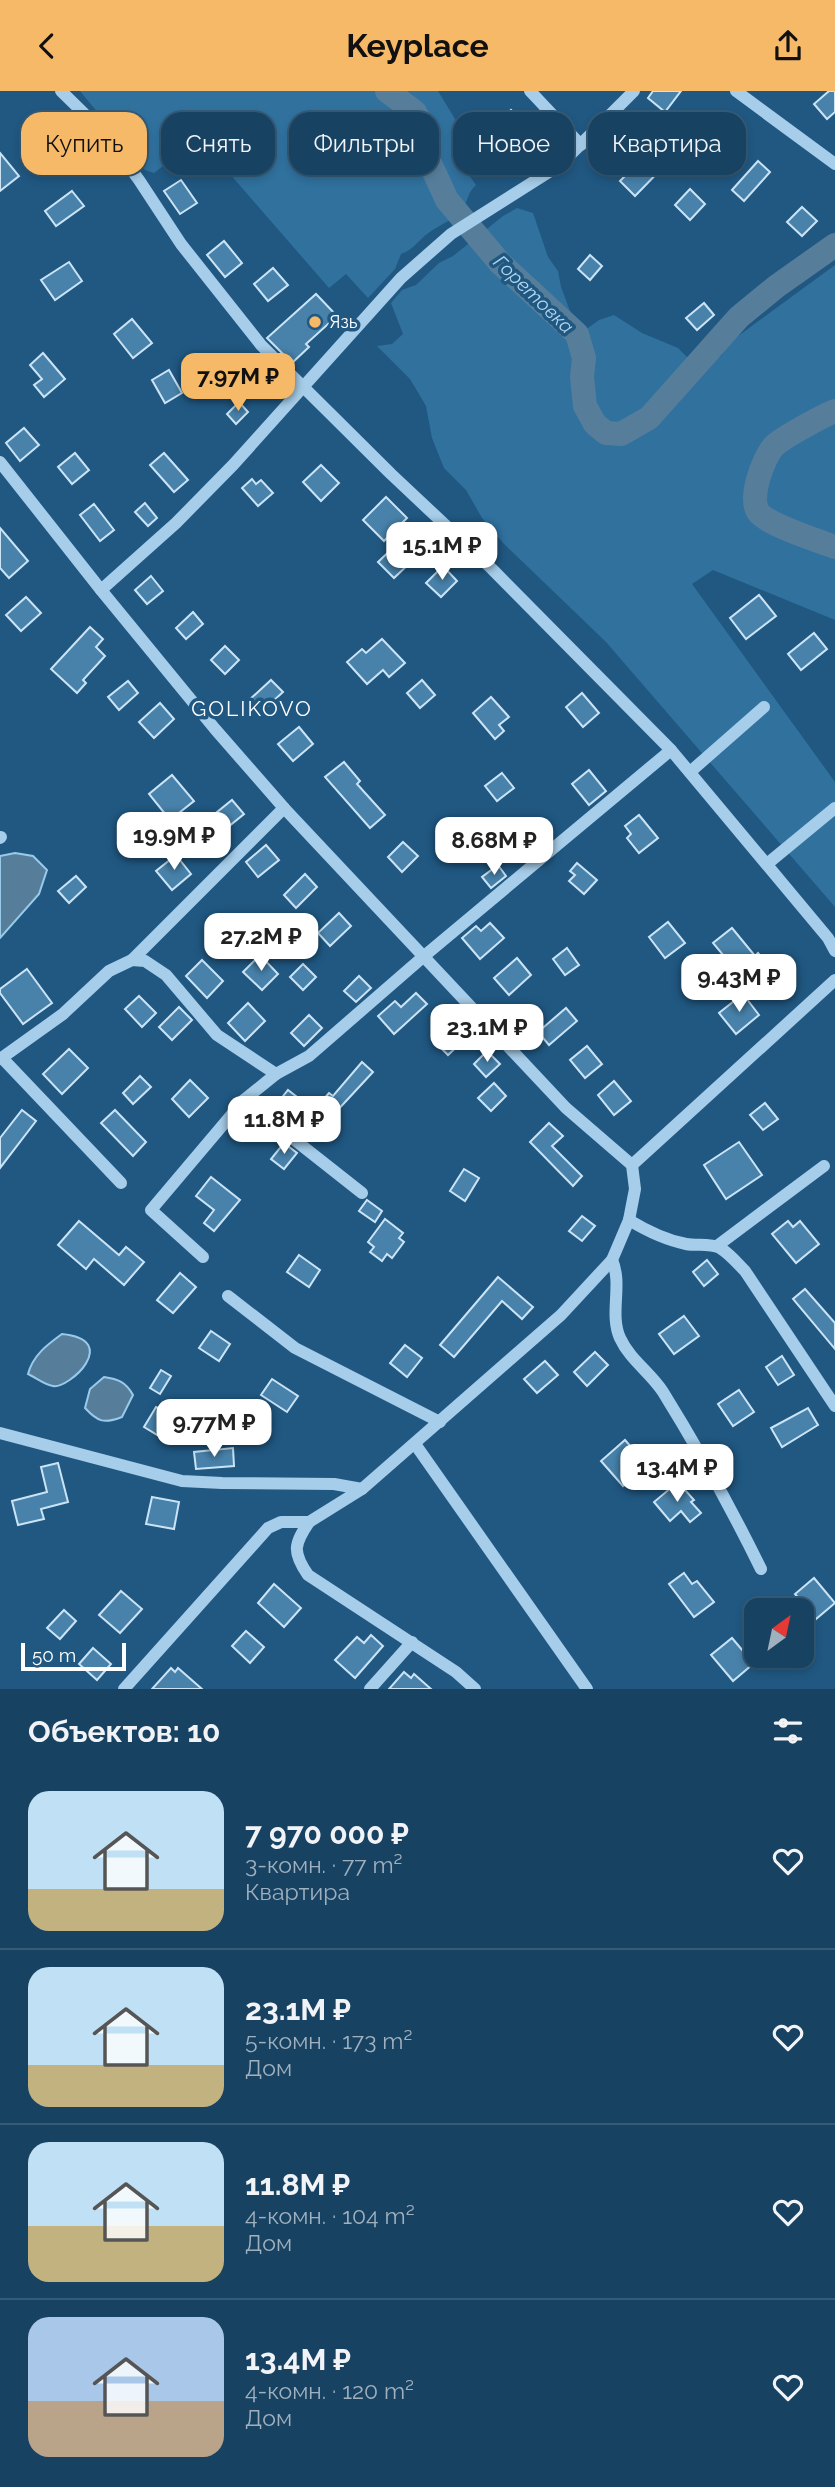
<!DOCTYPE html>
<html lang="ru">
<head>
<meta charset="utf-8">
<style>
  :root { --surface:#184262; --page:#214968; --text:#f1f3f6; --muted:#9fb0be; --line:#365b77; --accent:#f6b967 }
  body { margin:0; font-family:Raleway,sans-serif; background:var(--page); color:var(--text); height:100vh; display:flex; flex-direction:column; font-size:26px; white-space:nowrap }
  * { box-sizing:border-box; margin:0 }
  p { font-size:23px; color:var(--muted) }
  .icon { flex:none; width:38px; height:38px; fill:none; stroke:currentColor; stroke-width:2; stroke-linecap:round; stroke-linejoin:round }
  .map { position:relative; height:1598px; overflow:hidden }
  .details { display:flex; flex-direction:column; background:var(--surface); flex:1 }
  .details>* { flex:none }
  .guide { position:absolute; left:21px; top:21px; width:794px; height:63px; display:flex; gap:14px }
  .needle { width:46px; rotate:33deg }
  .tools { position:absolute; left:744px; top:1507px; display:grid; gap:14px }
  .tools a { display:grid; place-items:center; width:70px; height:70px; border-radius:14px; background:var(--surface); box-shadow:0 4px 10px #0003,0 0 0 2px var(--line); font-size:35px }
  .scale { position:absolute; left:21px; bottom:18px; width:105px; box-sizing:border-box; padding-left:7px; border:4px solid #fff; border-top:0; font-size:19px; line-height:24px; white-space:nowrap; color:#fff; -webkit-text-stroke:5px #205882; paint-order:stroke }
  .price { position:absolute; translate:-50% -60px; padding:0 16px; border-radius:14px; background:#fff; color:#222; font-size:23px; line-height:46px; filter:drop-shadow(0 2px 4px #0008) }
  .price::after { content:''; position:absolute; left:50%; top:42px; width:21px; height:16px; margin-left:-10px; background:inherit; clip-path:polygon(0 0,100% 0,50% 100%) }
  .price.current { background:var(--accent); color:#111 }
  ul { padding:0; list-style:none }
  li { display:flex; align-items:center; gap:21px; height:175px; padding:0 28px }
  li+li { border-top:2px solid var(--line) }
  li span { display:grid; place-items:center; flex:none; width:196px; height:140px; border-radius:21px; color:#555 }
  li>.icon { margin-inline-start:auto }
  span .icon { width:84px; height:84px; fill:#fffc; stroke-width:1 }
  li b { font-size:30px }
  h2 { display:flex; justify-content:space-between; align-items:center; height:84px; padding:0 28px; font-size:30px }
  .pill { padding:0 24px; border-radius:21px; background:var(--surface); box-shadow:0 4px 10px #0003,0 0 0 2px var(--line); font-size:24px; line-height:63px }
  .pill.current { background:var(--accent); color:#111 }
  header { display:flex; justify-content:space-between; align-items:center; height:91px; padding:0 28px; background:var(--accent); color:#111; font-size:32px; font-weight:700 }
  .map>svg:first-child { display:block }
  .green { fill:#30719e }
  .water { fill:#567e9b; stroke:#9acaea; stroke-width:2 }
  .lines { fill:none; stroke-linecap:round; stroke-linejoin:round }
  .river { stroke:#567e9b; stroke-width:24 }
  .building { fill:#4882ab; stroke:#cae4f6; stroke-width:2 }
  .minor { stroke:#a6cde9; stroke-width:12 }
  .poi-dot { fill:#f6b967; stroke:#205882; stroke-width:2.5 }
  .labels { text-anchor:middle; stroke-width:7; stroke-linejoin:round; paint-order:stroke }
  .poi-label { font-size:18px; fill:#fff; stroke:#205882; text-anchor:start }
  .water-label { font-size:19px; font-style:italic; fill:#b2d7f0; stroke:#205882 }
  .quarter-label { font-size:21px; letter-spacing:2px; fill:#fff; stroke:#205882 }
</style>
</head>
<body>
<header><svg class="icon" aria-label="back" viewBox="0 0 24 24"><path d="M15 5l-7 7 7 7"/></svg>Keyplace<svg class="icon" aria-label="share" viewBox="0 0 24 24"><path d="M12 15V3M7 8l5-5 5 5M5 13v7h14v-7"/></svg></header>
<div class="map">
<svg width="835" height="1598" viewBox="0 0 835 1598">
  <rect width="100%" height="100%" fill="#205882"/>
  <g class="green">
    <path d="M80,0H438L466,46L457,59L462,74L476,94C465,104 468,115 460,122C451,130 437,135 427,143C417,151 413,159 401,163L395,178L368,207L346,183L329,197L202,51H194L154,82L145,79Z"/>
    <polygon points="517,117 533,122 548,166 558,180 561,196 573,228 585,239 599,229 614,224 642,242 678,257 690,269 721,265 730,251 835,174 835,529 713,479 692,493 835,691 835,816 606,551 503,452 482,427 466,399 444,377 432,347 426,315 410,288 377,255 392,253 403,243 391,212 402,199 416,194 439,172 453,165 503,125"/>
  </g>
  <g class="water">
    <polygon points="15,762 33,765 47,779 39,803 0,847 0,765"/>
    <path d="M62,1243C122,1249 69,1298 53,1295C45,1294 35,1286 28,1283C33,1264 47,1254 62,1243Z"/>
    <path d="M104,1286C118,1288 126,1291 133,1304L122,1326C104,1333 98,1331 85,1317L90,1298Z"/>
  </g>
  <g class="lines">
    <g class="river">
      <polyline points="387,0 415,21 425,41 429,70 447,109 500,172 577,243 584,267 582,286 585,315 595,333 606,342 621,343 649,327 739,226 777,195 835,154"/>
      <path d="M835,320C824,324 782,347 774,355C763,367 746,412 761,424C775,436 816,449 835,456"/>
    </g>
  </g>
  <g class="building">
    <polygon points="653,0 681,0 665,21 648,7"/>
    <polygon points="829,0 835,0 835,21 827,28 814,13"/>
    <polygon points="511,19 525,33 505,54 491,39"/>
    <polygon points="706,22 723,38 713,50 695,34"/>
    <polygon points="655,55 670,69 635,105 620,90"/>
    <polygon points="0,62 19,85 0,100"/>
    <polygon points="758,70 770,81 744,110 732,99"/>
    <polygon points="181,89 197,112 180,123 164,100"/>
    <polygon points="690,98 705,113 690,129 675,114"/>
    <polygon points="72,100 84,115 56,135 45,120"/>
    <polygon points="802,116 817,130 802,145 787,131"/>
    <polygon points="224,150 242,172 225,186 207,164"/>
    <polygon points="590,164 602,175 590,189 578,178"/>
    <polygon points="69,171 82,190 55,209 41,189"/>
    <polygon points="273,177 288,194 268,210 254,193"/>
    <polygon points="316,203 337,225 306,253 309,256 292,272 267,247"/>
    <polygon points="704,212 714,224 697,239 686,227"/>
    <polygon points="132,228 152,252 133,267 114,243"/>
    <polygon points="43,262 65,288 44,306 34,294 42,288 30,274"/>
    <polygon points="169,279 182,302 165,312 152,289"/>
    <polygon points="239,311 248,321 236,333 227,323"/>
    <polygon points="24,337 39,354 20,370 6,352"/>
    <polygon points="75,362 89,379 72,393 58,376"/>
    <polygon points="164,362 188,389 174,401 150,374"/>
    <polygon points="321,374 339,392 321,410 303,391"/>
    <polygon points="252,388 256,393 261,389 273,402 258,415 242,397"/>
    <polygon points="386,406 407,427 384,450 363,429"/>
    <polygon points="145,412 157,427 148,435 135,421"/>
    <polygon points="94,413 114,439 100,450 80,424"/>
    <polygon points="0,437 28,470 9,487 0,477"/>
    <polygon points="397,453 413,469 394,487 378,471"/>
    <polygon points="443,475 457,490 441,506 426,492"/>
    <polygon points="151,485 163,500 147,513 135,499"/>
    <polygon points="759,504 776,525 746,548 730,527"/>
    <polygon points="26,506 41,522 21,540 6,524"/>
    <polygon points="193,521 203,533 186,548 176,537"/>
    <polygon points="90,536 103,548 96,556 105,565 83,589 86,592 77,602 51,578"/>
    <polygon points="814,542 827,558 801,579 788,563"/>
    <polygon points="382,548 405,572 389,586 383,579 367,593 347,571 362,558 366,562"/>
    <polygon points="225,555 239,569 225,583 211,569"/>
    <polygon points="271,589 283,601 259,623 248,610"/>
    <polygon points="422,589 435,604 420,617 407,602"/>
    <polygon points="128,590 138,602 119,619 108,606"/>
    <polygon points="582,602 599,622 583,636 566,616"/>
    <polygon points="491,606 509,626 499,634 504,640 495,648 473,622"/>
    <polygon points="160,612 174,628 154,647 139,631"/>
    <polygon points="299,636 313,653 293,670 278,653"/>
    <polygon points="344,671 360,690 357,693 385,724 370,737 325,686"/>
    <polygon points="589,679 606,700 589,714 572,693"/>
    <polygon points="502,682 514,697 497,710 485,695"/>
    <polygon points="172,684 194,710 170,729 149,703"/>
    <polygon points="232,709 244,723 223,740 211,726"/>
    <polygon points="639,724 658,747 639,762 627,747 631,743 625,735"/>
    <polygon points="403,751 418,765 402,781 388,766"/>
    <polygon points="266,754 279,769 258,786 246,771"/>
    <polygon points="176,764 191,783 172,799 156,780"/>
    <polygon points="577,772 597,789 584,803 569,790 575,784 570,780"/>
    <polygon points="498,774 506,785 491,797 482,786"/>
    <polygon points="305,783 317,796 296,817 284,804"/>
    <polygon points="76,785 86,796 69,812 58,800"/>
    <polygon points="339,822 351,835 330,855 318,842"/>
    <polygon points="668,831 685,852 665,867 649,846"/>
    <polygon points="490,832 504,847 480,868 462,847 476,835 481,840"/>
    <polygon points="732,837 755,865 758,862 775,882 753,900 713,852"/>
    <polygon points="567,857 579,874 565,884 553,868"/>
    <polygon points="260,864 278,883 262,899 243,881"/>
    <polygon points="517,867 531,884 509,904 494,887"/>
    <polygon points="202,869 223,890 207,907 186,885"/>
    <polygon points="303,873 316,886 303,899 290,886"/>
    <polygon points="27,878 52,912 23,933 0,902 0,898"/>
    <polygon points="359,885 371,897 356,911 344,900"/>
    <polygon points="416,902 427,913 394,943 378,925 395,910 401,916"/>
    <polygon points="743,903 759,924 736,943 719,922"/>
    <polygon points="139,905 156,922 142,936 125,918"/>
    <polygon points="248,912 265,930 245,950 228,932"/>
    <polygon points="179,916 192,929 172,949 159,936"/>
    <polygon points="566,917 577,930 549,954 538,941"/>
    <polygon points="309,924 322,937 304,955 291,942"/>
    <polygon points="451,942 461,952 448,964 438,954"/>
    <polygon points="587,955 602,973 585,987 570,969"/>
    <polygon points="69,958 88,977 62,1003 43,983"/>
    <polygon points="487,960 500,973 486,986 474,973"/>
    <polygon points="362,971 373,981 334,1023 321,1011 329,1002 333,1005"/>
    <polygon points="140,985 151,996 133,1013 123,1002"/>
    <polygon points="190,989 208,1007 189,1026 172,1008"/>
    <polygon points="614,990 631,1010 614,1024 598,1004"/>
    <polygon points="494,992 506,1005 491,1020 478,1007"/>
    <polygon points="288,999 310,1016 297,1032 276,1014"/>
    <polygon points="765,1012 778,1028 763,1039 750,1024"/>
    <polygon points="22,1019 36,1030 0,1077 0,1047"/>
    <polygon points="115,1019 146,1051 133,1065 101,1032"/>
    <polygon points="549,1032 563,1045 552,1055 582,1085 573,1095 530,1051"/>
    <polygon points="739,1051 762,1084 726,1108 704,1074"/>
    <polygon points="284,1052 297,1062 284,1078 271,1068"/>
    <polygon points="464,1078 479,1087 465,1110 450,1100"/>
    <polygon points="211,1086 240,1109 214,1140 204,1132 214,1119 196,1105"/>
    <polygon points="367,1109 382,1120 375,1131 359,1120"/>
    <polygon points="582,1125 595,1135 582,1150 569,1140"/>
    <polygon points="385,1128 403,1142 399,1147 404,1151 392,1167 387,1163 382,1170 370,1161 374,1156 368,1151"/>
    <polygon points="79,1130 119,1164 126,1156 144,1171 124,1194 94,1168 86,1178 58,1154"/>
    <polygon points="788,1130 793,1136 800,1130 819,1153 796,1172 772,1143"/>
    <polygon points="299,1164 320,1179 309,1196 287,1181"/>
    <polygon points="707,1169 718,1183 704,1195 693,1181"/>
    <polygon points="180,1182 196,1196 173,1222 157,1209"/>
    <polygon points="498,1186 533,1216 522,1228 502,1210 454,1266 440,1254"/>
    <polygon points="805,1198 835,1232 835,1258 793,1208"/>
    <polygon points="684,1225 699,1245 674,1263 659,1243"/>
    <polygon points="211,1240 230,1253 219,1270 199,1257"/>
    <polygon points="405,1254 422,1267 407,1286 390,1272"/>
    <polygon points="595,1261 608,1274 587,1295 574,1281"/>
    <polygon points="782,1265 794,1284 778,1294 766,1276"/>
    <polygon points="545,1270 558,1284 537,1302 524,1288"/>
    <polygon points="161,1279 171,1285 160,1303 150,1297"/>
    <polygon points="272,1288 298,1305 287,1321 261,1304"/>
    <polygon points="739,1299 754,1321 733,1335 718,1313"/>
    <polygon points="156,1316 171,1324 159,1345 144,1336"/>
    <polygon points="808,1317 818,1334 782,1356 771,1337"/>
    <polygon points="625,1349 647,1374 623,1395 601,1370"/>
    <polygon points="233,1357 234,1375 196,1378 194,1361"/>
    <polygon points="58,1372 68,1411 41,1418 44,1428 18,1434 12,1410 47,1401 41,1376"/>
    <polygon points="678,1391 694,1409 691,1411 701,1422 690,1431 681,1420 670,1430 654,1411"/>
    <polygon points="152,1406 179,1411 174,1438 146,1433"/>
    <polygon points="684,1482 692,1493 697,1490 714,1511 694,1526 669,1493"/>
    <polygon points="814,1487 835,1512 816,1528 795,1503"/>
    <polygon points="274,1493 301,1517 284,1536 258,1512"/>
    <polygon points="121,1500 142,1518 120,1542 99,1524"/>
    <polygon points="64,1519 76,1530 60,1548 47,1537"/>
    <polygon points="246,1540 264,1556 250,1572 232,1555"/>
    <polygon points="371,1544 383,1555 355,1587 335,1569 357,1546 364,1552"/>
    <polygon points="732,1547 743,1560 750,1554 760,1567 733,1590 711,1564"/>
    <polygon points="93,1557 111,1573 97,1589 79,1573"/>
    <polygon points="171,1577 175,1581 178,1577 202,1598 152,1598"/>
    <polygon points="404,1581 411,1587 414,1583 431,1598 389,1598"/>
  </g>
  <g class="lines">
    <g class="minor">
      <polyline points="61,0 105,43 139,89 181,153 261,254 391,383 492,478 671,659 828,847 835,860"/>
      <polyline points="530,0 581,54"/>
      <polyline points="736,0 835,73"/>
      <polyline points="0,371 101,499 215,638 284,717 566,1017 632,1074 635,1098 629,1129 612,1169 561,1224 362,1398 334,1393 222,1392 182,1390 0,1342"/>
      <polyline points="101,499 176,432 233,374 401,187 451,143 560,74 634,0"/>
      <polyline points="690,681 764,616"/>
      <polyline points="0,747 1,746"/>
      <polyline points="767,773 835,717"/>
      <polyline points="132,869 284,717"/>
      <polyline points="2,967 121,1092"/>
      <polyline points="0,968 63,923 109,880 132,869 145,870 166,884 217,944 276,983"/>
      <polyline points="244,1009 362,1102"/>
      <polyline points="632,1074 835,889"/>
      <path d="M629,1129C647,1140 666,1149 686,1153C697,1155 710,1152 720,1157C730,1163 737,1172 745,1180L835,1315"/>
      <polyline points="717,1155 824,1075"/>
      <polyline points="203,1166 151,1119 244,1009 276,983 309,965 423,866 671,659"/>
      <path d="M612,1169C623,1194 609,1222 620,1247C630,1269 650,1281 663,1301C699,1359 731,1417 761,1478"/>
      <polyline points="228,1205 295,1257 440,1331"/>
      <polyline points="415,1353 587,1598"/>
      <path d="M309,1431C294,1453 292,1461 308,1484L456,1581L475,1598"/>
      <polyline points="124,1598 268,1437 281,1431 309,1431 362,1398"/>
      <polyline points="370,1598 412,1551"/>
    </g>
  </g>
  <circle class="poi-dot" cx="315" cy="231" r="7"/>
  <g class="labels">
    <g class="poi-label">
      <text x="329" y="237">Язь</text>
    </g>
    <g class="water-label">
      <text transform="translate(534 203) rotate(44)" y="7">Горетовка</text>
    </g>
    <g class="quarter-label">
      <text x="252" y="625">GOLIKOVO</text>
    </g>
  </g>
</svg>
<div class="tools">
<a><svg class="needle" viewBox="-14 -14 28 28"><path d="M0-13l5 13h-10z" fill="#e53935"/><path d="M0 13l5-13h-10z" fill="#9fb0be"/></svg></a>
</div>
<div class="scale">50 m</div>
<b class="price current" style="left:238px;top:322px">7.97M ₽</b>
<b class="price" style="left:442px;top:491px">15.1M ₽</b>
<b class="price" style="left:174px;top:781px">19.9M ₽</b>
<b class="price" style="left:494px;top:786px">8.68M ₽</b>
<b class="price" style="left:261px;top:882px">27.2M ₽</b>
<b class="price" style="left:739px;top:923px">9.43M ₽</b>
<b class="price" style="left:487px;top:973px">23.1M ₽</b>
<b class="price" style="left:284px;top:1065px">11.8M ₽</b>
<b class="price" style="left:214px;top:1368px">9.77M ₽</b>
<b class="price" style="left:677px;top:1413px">13.4M ₽</b>
<div class="guide">
<a class="pill current">Купить</a>
<a class="pill">Снять</a>
<a class="pill">Фильтры</a>
<a class="pill">Новое</a>
<a class="pill">Квартира</a>
</div>
</div>
<section class="details">
<h2>Объектов: 10<svg class="icon" aria-label="filters" viewBox="0 0 24 24"><path d="M4 7h16M4 17h16"/><circle cx="9" cy="7" r="2"/><circle cx="15" cy="17" r="2"/></svg></h2>
<ul>
<li><span style="background:linear-gradient(#bfe0f5 70%,#c2b280 0)"><svg class="icon" aria-label="home" viewBox="0 0 24 24"><path d="M3 11l9-7 9 7M6 9v11h12V9"/></svg></span><div><b>7 970 000 ₽</b><p>3-комн. · 77 m²</p><p>Квартира</p></div><svg class="icon" aria-label="heart" viewBox="0 0 24 24"><path d="M12 20l-8-8c-3-5 5-10 8-4 3-6 11-1 8 4z"/></svg></li>
<li><span style="background:linear-gradient(#bfe0f5 70%,#c2b280 0)"><svg class="icon" aria-label="home" viewBox="0 0 24 24"><path d="M3 11l9-7 9 7M6 9v11h12V9"/></svg></span><div><b>23.1M ₽</b><p>5-комн. · 173 m²</p><p>Дом</p></div><svg class="icon" aria-label="heart" viewBox="0 0 24 24"><path d="M12 20l-8-8c-3-5 5-10 8-4 3-6 11-1 8 4z"/></svg></li>
<li><span style="background:linear-gradient(#bfe0f5 60%,#c2b280 0)"><svg class="icon" aria-label="home" viewBox="0 0 24 24"><path d="M3 11l9-7 9 7M6 9v11h12V9"/></svg></span><div><b>11.8M ₽</b><p>4-комн. · 104 m²</p><p>Дом</p></div><svg class="icon" aria-label="heart" viewBox="0 0 24 24"><path d="M12 20l-8-8c-3-5 5-10 8-4 3-6 11-1 8 4z"/></svg></li>
<li><span style="background:linear-gradient(#a9c7e8 60%,#b9a48a 0)"><svg class="icon" aria-label="home" viewBox="0 0 24 24"><path d="M3 11l9-7 9 7M6 9v11h12V9"/></svg></span><div><b>13.4M ₽</b><p>4-комн. · 120 m²</p><p>Дом</p></div><svg class="icon" aria-label="heart" viewBox="0 0 24 24"><path d="M12 20l-8-8c-3-5 5-10 8-4 3-6 11-1 8 4z"/></svg></li>
</ul>
</section>
</body>
</html>
